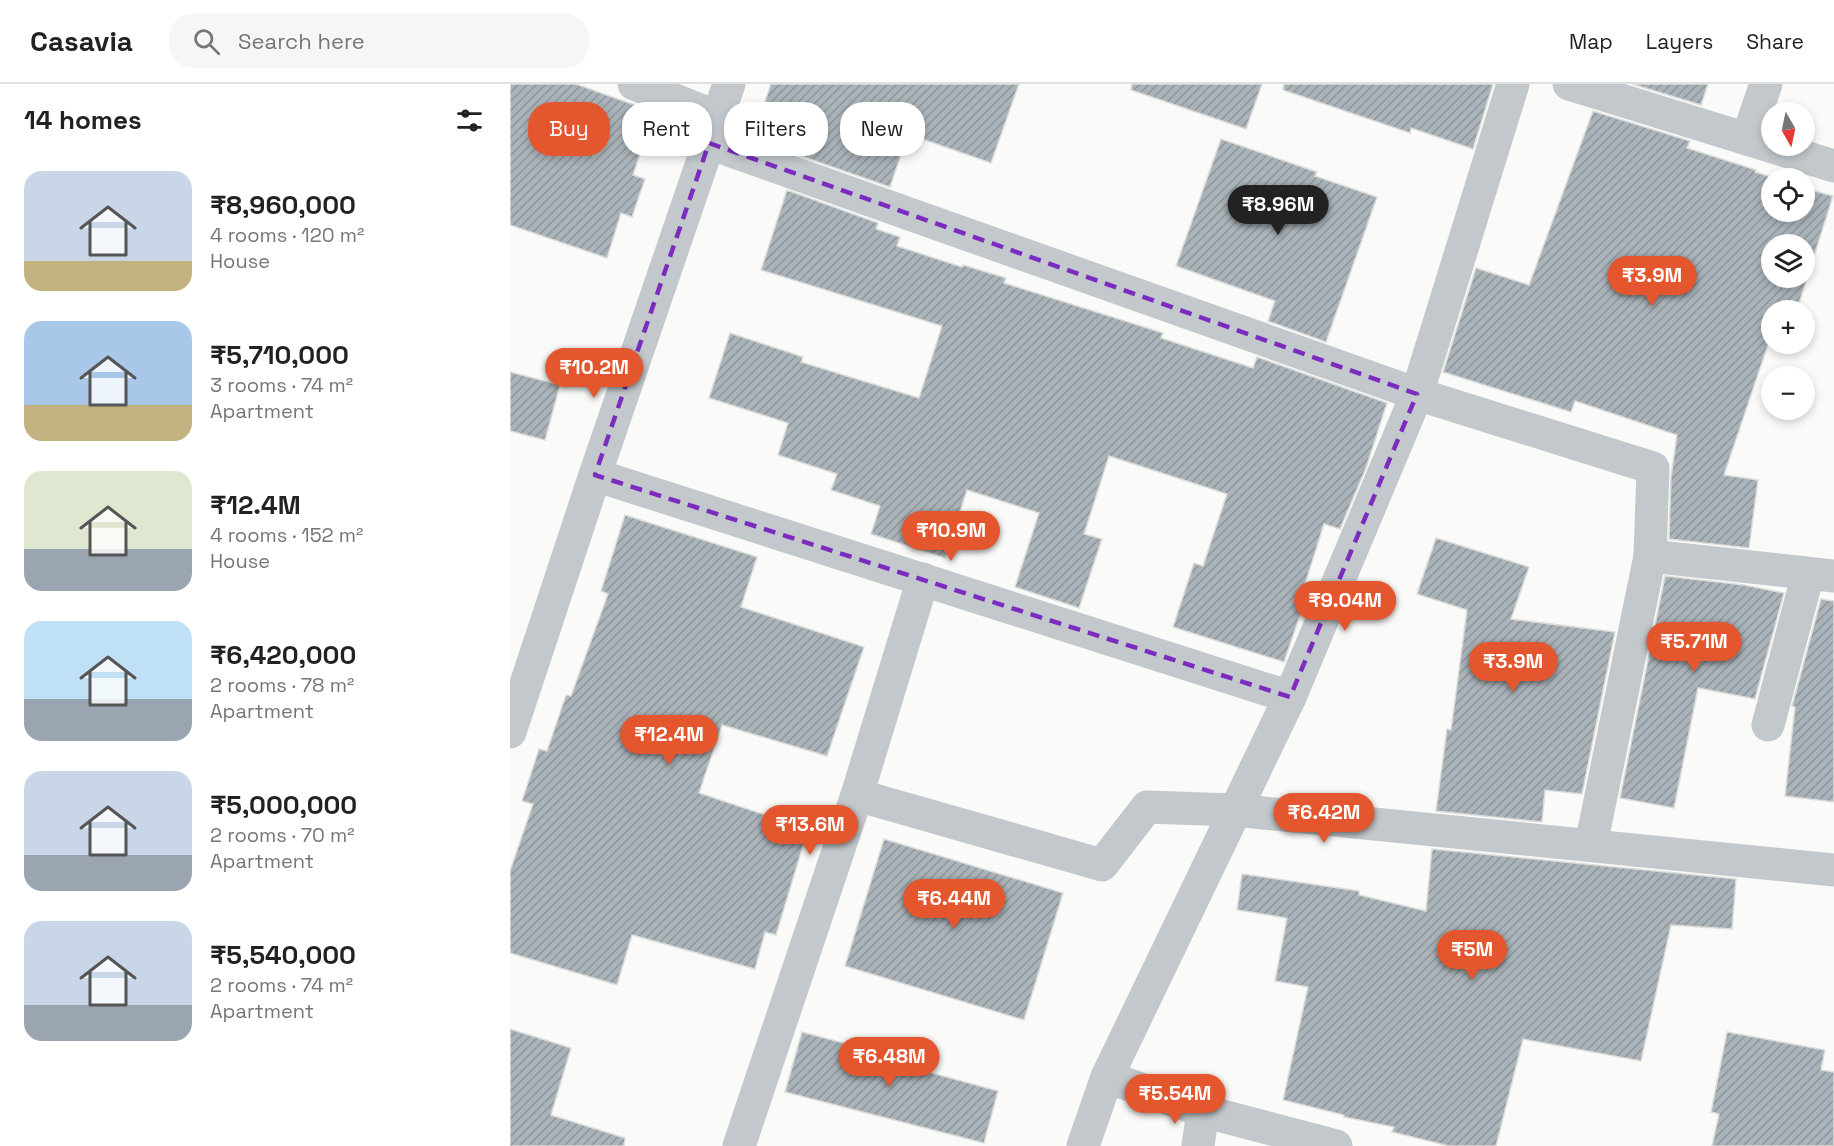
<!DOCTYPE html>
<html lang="en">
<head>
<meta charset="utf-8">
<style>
  :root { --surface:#fff; --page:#f6f6f6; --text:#222; --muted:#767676; --line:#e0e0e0; --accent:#e4572e }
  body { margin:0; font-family:"Space Grotesk",sans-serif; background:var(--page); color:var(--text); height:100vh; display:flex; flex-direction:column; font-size:22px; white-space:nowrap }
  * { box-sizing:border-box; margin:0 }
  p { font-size:20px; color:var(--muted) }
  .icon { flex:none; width:33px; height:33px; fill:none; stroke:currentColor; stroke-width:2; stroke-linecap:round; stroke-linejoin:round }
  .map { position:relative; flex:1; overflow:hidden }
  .drawer { display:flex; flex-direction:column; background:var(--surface); width:510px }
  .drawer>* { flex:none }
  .hud { position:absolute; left:18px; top:18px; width:570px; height:54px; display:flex; gap:12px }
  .needle { width:39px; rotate:171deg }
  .tools { position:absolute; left:1251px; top:18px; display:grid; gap:12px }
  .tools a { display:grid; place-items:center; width:54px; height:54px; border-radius:50%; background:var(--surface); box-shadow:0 3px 9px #0003; font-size:30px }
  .price { position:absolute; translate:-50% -51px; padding:0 14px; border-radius:21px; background:var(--accent); color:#fff; font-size:20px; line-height:39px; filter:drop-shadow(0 2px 3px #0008) }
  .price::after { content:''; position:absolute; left:50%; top:36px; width:18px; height:14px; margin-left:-9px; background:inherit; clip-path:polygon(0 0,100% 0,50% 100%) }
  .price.selected { background:#222; color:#fff }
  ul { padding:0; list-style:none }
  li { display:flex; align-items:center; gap:18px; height:150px; padding:0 24px }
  li span { display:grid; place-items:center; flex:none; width:168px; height:120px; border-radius:18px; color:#555 }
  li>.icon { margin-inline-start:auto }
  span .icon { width:72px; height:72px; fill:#fffc; stroke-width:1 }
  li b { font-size:26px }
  h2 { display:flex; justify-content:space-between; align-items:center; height:72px; padding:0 24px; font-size:26px }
  .pill { padding:0 21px; border-radius:24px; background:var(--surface); box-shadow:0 3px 9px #0003; font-size:21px; line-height:54px }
  .pill.selected { background:var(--accent); color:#fff }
  header { display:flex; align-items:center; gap:36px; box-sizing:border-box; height:84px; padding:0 30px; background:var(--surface); border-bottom:2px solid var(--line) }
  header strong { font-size:28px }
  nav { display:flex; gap:33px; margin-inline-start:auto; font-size:21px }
  .search { width:420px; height:54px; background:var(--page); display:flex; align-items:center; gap:15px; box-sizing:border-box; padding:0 21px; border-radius:24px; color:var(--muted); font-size:22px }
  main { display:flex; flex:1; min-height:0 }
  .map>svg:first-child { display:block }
  .building { fill:url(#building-hatch); stroke:#dcdcda; stroke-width:1.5; fill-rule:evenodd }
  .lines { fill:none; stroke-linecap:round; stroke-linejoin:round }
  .street { stroke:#c3c8cc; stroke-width:33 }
  .marked { fill:none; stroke:#7b2cbf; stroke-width:4.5; stroke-dasharray:12 8; stroke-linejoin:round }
</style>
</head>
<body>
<header>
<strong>Casavia</strong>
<div class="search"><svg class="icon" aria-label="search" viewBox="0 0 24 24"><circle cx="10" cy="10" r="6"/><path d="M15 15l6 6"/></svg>Search here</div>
<nav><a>Map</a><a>Layers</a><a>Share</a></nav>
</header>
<main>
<section class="drawer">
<h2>14 homes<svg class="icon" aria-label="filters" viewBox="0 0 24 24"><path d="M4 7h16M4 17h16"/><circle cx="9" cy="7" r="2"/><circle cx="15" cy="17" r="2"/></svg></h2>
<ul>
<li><span style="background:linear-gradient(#c9d6e8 75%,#c2b280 0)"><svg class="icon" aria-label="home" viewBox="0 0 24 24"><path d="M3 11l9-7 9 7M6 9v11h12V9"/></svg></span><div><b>₹8,960,000</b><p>4 rooms · 120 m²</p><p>House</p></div></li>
<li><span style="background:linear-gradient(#a9c7e8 70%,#c2b280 0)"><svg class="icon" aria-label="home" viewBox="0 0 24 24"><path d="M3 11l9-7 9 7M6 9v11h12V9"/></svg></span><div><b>₹5,710,000</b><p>3 rooms · 74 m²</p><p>Apartment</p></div></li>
<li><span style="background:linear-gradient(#dfe7d0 65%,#9aa5b1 0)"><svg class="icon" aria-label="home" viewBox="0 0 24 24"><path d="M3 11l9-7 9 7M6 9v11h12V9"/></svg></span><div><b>₹12.4M</b><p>4 rooms · 152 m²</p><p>House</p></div></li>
<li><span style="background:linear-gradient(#bfe0f5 65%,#9aa5b1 0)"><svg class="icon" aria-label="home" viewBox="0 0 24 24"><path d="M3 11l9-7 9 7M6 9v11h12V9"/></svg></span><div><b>₹6,420,000</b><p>2 rooms · 78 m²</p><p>Apartment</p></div></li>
<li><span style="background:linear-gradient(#c9d6e8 70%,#9aa5b1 0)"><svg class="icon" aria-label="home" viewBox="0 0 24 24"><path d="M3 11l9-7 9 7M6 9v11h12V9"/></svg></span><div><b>₹5,000,000</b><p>2 rooms · 70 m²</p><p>Apartment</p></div></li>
<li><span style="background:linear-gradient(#c9d6e8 70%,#9aa5b1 0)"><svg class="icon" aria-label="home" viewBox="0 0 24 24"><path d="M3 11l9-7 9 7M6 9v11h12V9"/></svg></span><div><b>₹5,540,000</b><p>2 rooms · 74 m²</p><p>Apartment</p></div></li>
</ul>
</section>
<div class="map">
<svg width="1324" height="1062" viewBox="0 0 1324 1062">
  <defs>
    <pattern id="building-hatch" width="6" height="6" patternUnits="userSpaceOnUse" patternTransform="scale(1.5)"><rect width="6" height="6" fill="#aab3b9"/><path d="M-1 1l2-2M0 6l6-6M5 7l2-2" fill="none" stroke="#8e969c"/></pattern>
  </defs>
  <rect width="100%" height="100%" fill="#fafaf8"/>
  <g class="building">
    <polygon points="0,0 66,0 144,28 123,91 135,95 122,133 111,129 97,174 0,141"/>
    <polygon points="261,0 509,0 481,79 398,50 380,103 288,71 292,59 246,43"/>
    <polygon points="622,0 752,0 736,45 621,6"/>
    <polygon points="774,0 983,0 963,65 901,44 900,49 773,6"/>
    <polygon points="1122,0 1198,0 1191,21"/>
    <path d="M1083,27L1180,57L1177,64L1246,86L1245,88L1265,94H1262V128H1294V104L1323,112L1287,226H1262V249L1214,391L1248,396L1239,464L1159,455L1161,393L1167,351L1065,317L1061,328L933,288L966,184L1019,201ZM1262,160H1294V194H1262Z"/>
    <polygon points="711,55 807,88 805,92 867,113 816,258 758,237 765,217 666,182"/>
    <polygon points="277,106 368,139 366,145 390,153 387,162 452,183 453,181 496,194 494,199 653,249 651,254 743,284 747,273 877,319 856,384 830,445 814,440 791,513 796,514 774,578 663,543 684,479 693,482 717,410 599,372 574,450 592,455 569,524 505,503 529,429 457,406 435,474 361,450 370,422 321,406 327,390 268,371 278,339 199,314 220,249 293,273 291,278 409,314 432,242 251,186"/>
    <polygon points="0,288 50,301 35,356 0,347"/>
    <polygon points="115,431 247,473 231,523 354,563 317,672 212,641 189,709 298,745 266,851 255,848 245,885 122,851 107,901 0,869 0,787 23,720 12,717 29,665 37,667 56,611 61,612 98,510 91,507"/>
    <polygon points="926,454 1019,483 1001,535 1105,548 1072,710 1035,706 1032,738 926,727 937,645 941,646 957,526 907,510"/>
    <polygon points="1155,492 1234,501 1274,509 1245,615 1188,604 1164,724 1110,714"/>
    <polygon points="1311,515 1324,517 1324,718 1275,712 1285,623 1282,622"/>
    <polygon points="374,755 553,809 514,936 335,882"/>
    <polygon points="922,765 1226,795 1222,845 1161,841 1131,977 1013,955 986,1062 939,1062 882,1048 884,1043 834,1033 834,1031 773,1016 798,903 765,897 777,834 727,826 732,790 849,807 849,811 916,827"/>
    <polygon points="0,945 61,964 41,1031 115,1054 114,1062 0,1062"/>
    <polygon points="292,948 413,980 411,986 488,1007 474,1059 275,1008"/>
    <polygon points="1217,948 1315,966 1311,986 1324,988 1324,1062 1202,1062 1209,1030 1201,1028"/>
  </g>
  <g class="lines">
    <g class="street">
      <polyline points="124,0 208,33"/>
      <polyline points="1059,0 1324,82"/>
      <polyline points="1237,55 1256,0"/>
      <polyline points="199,59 907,310 1143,384 1140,472 1324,492"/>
      <polyline points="85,391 780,613"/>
      <polyline points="1258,641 1298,490"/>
      <polyline points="0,648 85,391 219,0"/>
      <polyline points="347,711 592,781 637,723 724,726 1324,786"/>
      <polyline points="1081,761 1140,472"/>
      <polyline points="597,993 693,1027 826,1062"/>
      <polyline points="229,1062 347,711 413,495"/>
      <polyline points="573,1062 597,993 780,613 907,310 1003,0"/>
      <polyline points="688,1062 693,1027"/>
    </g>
  </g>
  <path class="marked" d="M199,59L907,310L780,613L85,391Z"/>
</svg>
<div class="tools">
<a><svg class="needle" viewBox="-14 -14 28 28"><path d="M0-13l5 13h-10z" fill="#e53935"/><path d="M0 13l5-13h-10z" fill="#767676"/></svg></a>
<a><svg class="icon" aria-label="locate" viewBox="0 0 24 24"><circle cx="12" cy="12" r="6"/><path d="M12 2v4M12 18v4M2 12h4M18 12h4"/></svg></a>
<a><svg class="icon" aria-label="layers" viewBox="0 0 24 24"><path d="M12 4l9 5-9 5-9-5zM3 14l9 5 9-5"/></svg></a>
<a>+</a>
<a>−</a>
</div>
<b class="price selected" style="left:768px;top:152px">₹8.96M</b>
<b class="price" style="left:1142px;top:223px">₹3.9M</b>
<b class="price" style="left:84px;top:315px">₹10.2M</b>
<b class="price" style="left:441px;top:478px">₹10.9M</b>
<b class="price" style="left:835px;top:548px">₹9.04M</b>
<b class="price" style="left:1184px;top:589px">₹5.71M</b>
<b class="price" style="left:1003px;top:609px">₹3.9M</b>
<b class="price" style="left:159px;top:682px">₹12.4M</b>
<b class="price" style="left:814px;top:760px">₹6.42M</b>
<b class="price" style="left:300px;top:772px">₹13.6M</b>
<b class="price" style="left:444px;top:846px">₹6.44M</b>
<b class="price" style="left:962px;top:897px">₹5M</b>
<b class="price" style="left:379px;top:1004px">₹6.48M</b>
<b class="price" style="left:665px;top:1041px">₹5.54M</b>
<div class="hud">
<a class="pill selected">Buy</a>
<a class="pill">Rent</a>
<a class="pill">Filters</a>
<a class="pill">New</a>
</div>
</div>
</main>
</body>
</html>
